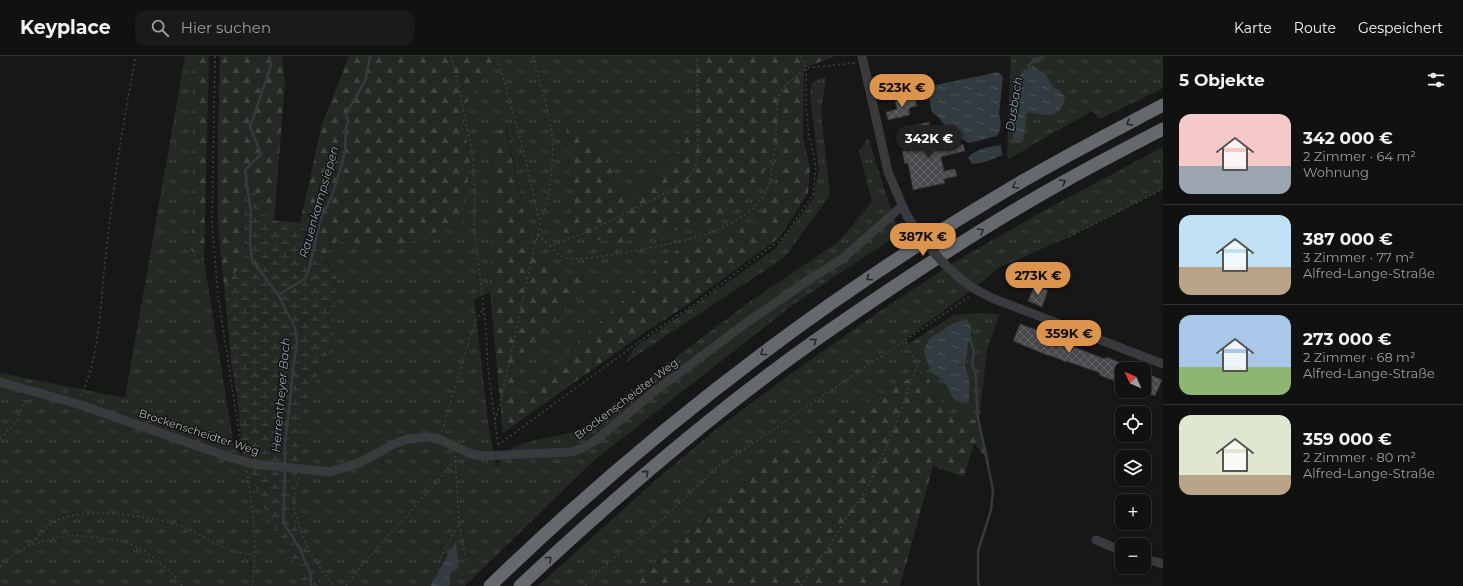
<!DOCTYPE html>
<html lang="de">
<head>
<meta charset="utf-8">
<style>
  :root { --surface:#111112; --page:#1a1a1b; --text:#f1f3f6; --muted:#9c9d9f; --line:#303132; --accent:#dc934b }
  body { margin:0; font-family:Montserrat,sans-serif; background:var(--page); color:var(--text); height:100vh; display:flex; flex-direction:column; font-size:15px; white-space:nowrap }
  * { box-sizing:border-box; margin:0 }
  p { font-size:13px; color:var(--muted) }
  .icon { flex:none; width:22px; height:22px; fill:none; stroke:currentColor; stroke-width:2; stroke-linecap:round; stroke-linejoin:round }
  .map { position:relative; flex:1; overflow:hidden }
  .details { display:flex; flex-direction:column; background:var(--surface); width:300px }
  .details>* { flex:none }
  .needle { width:26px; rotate:315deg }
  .fabs { position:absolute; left:1115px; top:306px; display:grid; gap:8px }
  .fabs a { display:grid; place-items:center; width:36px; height:36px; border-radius:8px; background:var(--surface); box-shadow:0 2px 6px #0003,0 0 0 1px var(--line); font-size:20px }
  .price { position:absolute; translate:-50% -34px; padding:0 9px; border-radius:14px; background:var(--accent); color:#111; font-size:13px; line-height:26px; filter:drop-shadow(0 1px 2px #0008) }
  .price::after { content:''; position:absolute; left:50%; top:24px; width:12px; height:9px; margin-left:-6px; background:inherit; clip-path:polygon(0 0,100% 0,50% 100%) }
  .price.current { background:#222; color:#fff }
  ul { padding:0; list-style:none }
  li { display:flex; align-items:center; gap:12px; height:100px; padding:0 16px }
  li+li { border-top:1px solid var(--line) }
  li span { display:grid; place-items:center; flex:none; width:112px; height:80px; border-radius:12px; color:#555 }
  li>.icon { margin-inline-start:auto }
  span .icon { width:48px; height:48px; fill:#fffc; stroke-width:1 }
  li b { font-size:17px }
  h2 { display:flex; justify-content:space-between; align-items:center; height:48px; padding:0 16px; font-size:17px }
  header { display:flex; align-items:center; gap:24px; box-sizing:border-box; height:56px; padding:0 20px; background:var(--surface); border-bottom:1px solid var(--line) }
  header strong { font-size:19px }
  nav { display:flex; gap:22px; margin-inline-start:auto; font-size:14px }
  .search { width:280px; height:36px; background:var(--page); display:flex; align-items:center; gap:10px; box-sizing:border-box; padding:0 14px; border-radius:12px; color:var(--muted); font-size:15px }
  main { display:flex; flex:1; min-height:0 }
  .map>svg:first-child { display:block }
  .grass { fill:url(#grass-tufts) }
  .forest { fill:url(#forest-firs) }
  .wetland { fill:url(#wetland-marsh) }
  .water { fill:url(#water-ripples) }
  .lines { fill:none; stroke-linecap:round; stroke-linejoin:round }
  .stream { stroke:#323b40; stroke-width:2.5 }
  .building { fill:url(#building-cross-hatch); stroke:#313234 }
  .path { stroke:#3e4144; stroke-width:1.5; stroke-dasharray:2 3; stroke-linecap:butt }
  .minor { stroke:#383a3d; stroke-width:9 }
  .highway { stroke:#65696d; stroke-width:13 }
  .minor-bridge { stroke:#383a3d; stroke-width:9 }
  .oneway { stroke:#27282a }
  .labels { text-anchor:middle; stroke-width:3; stroke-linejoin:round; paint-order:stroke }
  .street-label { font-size:11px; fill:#abb0b7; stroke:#121213 }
  .water-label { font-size:12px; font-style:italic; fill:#86a2ad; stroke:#121213 }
</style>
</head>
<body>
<header>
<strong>Keyplace</strong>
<div class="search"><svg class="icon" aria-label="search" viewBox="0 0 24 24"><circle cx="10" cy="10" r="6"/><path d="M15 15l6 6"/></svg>Hier suchen</div>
<nav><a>Karte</a><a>Route</a><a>Gespeichert</a></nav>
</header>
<main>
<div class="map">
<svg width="1163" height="530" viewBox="0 0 1163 530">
  <defs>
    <pattern id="grass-tufts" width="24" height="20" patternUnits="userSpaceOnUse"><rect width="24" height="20" fill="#242a23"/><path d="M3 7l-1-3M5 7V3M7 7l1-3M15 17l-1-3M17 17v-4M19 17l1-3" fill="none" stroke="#414641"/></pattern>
    <pattern id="forest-firs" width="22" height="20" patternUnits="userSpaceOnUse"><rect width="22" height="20" fill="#242a23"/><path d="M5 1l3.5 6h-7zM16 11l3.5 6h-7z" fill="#414641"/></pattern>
    <pattern id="wetland-marsh" width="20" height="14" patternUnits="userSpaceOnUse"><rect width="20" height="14" fill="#242a23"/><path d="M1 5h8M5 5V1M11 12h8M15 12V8" fill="none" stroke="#414641"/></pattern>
    <pattern id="water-ripples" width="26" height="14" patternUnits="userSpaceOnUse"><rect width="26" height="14" fill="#323b40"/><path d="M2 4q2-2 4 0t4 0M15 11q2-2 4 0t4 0" fill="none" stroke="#4d5559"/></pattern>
    <pattern id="building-cross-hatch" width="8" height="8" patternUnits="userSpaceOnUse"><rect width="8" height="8" fill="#494a4d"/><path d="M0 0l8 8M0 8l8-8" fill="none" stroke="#616264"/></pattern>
  </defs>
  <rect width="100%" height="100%" fill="#171718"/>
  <g class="grass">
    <polygon points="185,0 193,0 193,166 191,194 204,205 234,391 243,399 270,465 301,518 301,530 0,530 0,317 125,342"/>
    <polygon points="489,0 695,0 694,66 668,112 628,141 605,104 565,57 570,121 578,134 563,178 774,83 779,116 758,165 678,193 514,346 524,294 598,222 556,222 532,193 506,71 493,79 490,236 474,243 489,373 496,410 509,394 524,387 578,375 748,247 838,186 872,146 859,95 868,82 899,178 794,248 592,406 465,530 450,530 450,516 459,512 456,486 430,530 320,530 290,453 301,397 303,353 334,283 336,220 323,200 337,185 400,191 470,103 461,56 494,5"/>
    <polygon points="1011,0 1163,0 1163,32 1100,63 1092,55 1032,89 1009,103 1007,99"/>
    <polygon points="826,21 821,56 830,139 785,201 625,307 635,291 775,193 813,143 819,113 810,39 812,26"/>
    <polygon points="1163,91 1163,133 1069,181 998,212 985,224 904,284 910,287 954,259 982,257 1000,258 987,293 979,365 946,356 924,314 774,400 630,530 538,530 657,423 718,372 778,327 877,257 958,204 1036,159"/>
  </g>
  <g class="forest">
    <polygon points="193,0 209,0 204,205 191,194 193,166"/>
    <polygon points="220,0 282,0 285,26 274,164 264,158 251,124 244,120 245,205 224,230 218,170 218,82"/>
    <polygon points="349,0 489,0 494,5 461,56 470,103 463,166 400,191 337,185 323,200 300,167 322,68"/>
    <polygon points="695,0 836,0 804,12 803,81 810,112 808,137 780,181 691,246 641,279 503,377 490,236 493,79 505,71 532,193 556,222 598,222 524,294 514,346 678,193 758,165 779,116 774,84 758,134 717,165 618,187 563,178 578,134 570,121 565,56 605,104 628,141 668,112 694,66"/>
    <polygon points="924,314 946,356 979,365 990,407 974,387 964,421 933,410 900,530 630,530 774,400"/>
  </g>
  <polygon class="wetland" points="244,120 251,124 264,158 274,164 300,167 336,220 334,283 303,353 301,397 290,453 320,530 301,530 301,518 270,465 243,399 237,340 232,312 224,230 245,205"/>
  <g class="water">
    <path d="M1033,10L1046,19L1052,30L1061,36L1065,41C1061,65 1045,59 1027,56L1024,82L1021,87H1016L1013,83L1018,21Z"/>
    <path d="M998,16L1003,21L999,58C1001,65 1002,74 997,80L969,87L951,78L940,63L932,56L926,31Z"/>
    <path d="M1001,89L1002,99C991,104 985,107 972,108L968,101C978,92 989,91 1001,89Z"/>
    <path d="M964,264L969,267L972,273L968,288L965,310L969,323V346C951,347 953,340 946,328C944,323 936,320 932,316C928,310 926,301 924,294L929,283L952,268Z"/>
    <polygon points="456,485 459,512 450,517 450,530 430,530"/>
  </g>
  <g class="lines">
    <g class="stream">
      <polyline points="269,0 271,10 250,71 261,98 245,114 251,159 250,186 252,204 278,239 295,271 297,288 292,320 290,346 285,386 285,409"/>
      <polyline points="1029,15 1029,9 1035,3 1042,2 1043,0"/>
      <polyline points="278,239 303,224 308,217 321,162 332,140 343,104 345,95 346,73 348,66 346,58 366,23 370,0"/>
      <polyline points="969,280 974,295 972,307 976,319 977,357 993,434 991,454 978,495 978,525 979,530"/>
      <polyline points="285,414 283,466 300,493 311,519 311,530"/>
    </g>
  </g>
  <g class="building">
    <polygon points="915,40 917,50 909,52 910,59 888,64 886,56 897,53 895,45"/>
    <polygon points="929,66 934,83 944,81 944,85 947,84 949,92 963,88 965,95 941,101 944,115 955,113 957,120 944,123 945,127 913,134 908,107 905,108 902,95 922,91 916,69"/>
    <polygon points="1035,229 1048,234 1042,251 1028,245"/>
    <polygon points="1020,268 1037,274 1036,277 1048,281 1105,303 1106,301 1122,307 1122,328 1099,319 1100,317 1066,305 1066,306 1049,299 1049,300 1013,285"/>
    <polygon points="1151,319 1162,324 1155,340 1145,336"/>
  </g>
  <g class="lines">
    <g class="path">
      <polyline points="215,0 212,167 218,240 242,395"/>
      <polyline points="451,0 458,28 472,96 475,138 474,171 486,272 488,314 498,388"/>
      <polyline points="533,0 548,56 552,78 553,98 549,140 540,166"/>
      <polyline points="801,0 806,12 855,7"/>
      <path d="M538,179L550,190L580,179L605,167L670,135C685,126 694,119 698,102L697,0"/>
      <polyline points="1069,181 1163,133"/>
      <path d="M550,190C554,193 558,199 564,201C577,206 612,198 627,196C672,187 740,179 766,136C770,130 775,95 776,86C777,73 774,46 781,35C787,27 798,19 806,12"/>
      <path d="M81,340C101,296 100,245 106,198C113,132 123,64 136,0"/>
      <polyline points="495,364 501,344 534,192 538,179 540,167 524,97 497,0"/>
      <polyline points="442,375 469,284 477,262 484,252"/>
      <polyline points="0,383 17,365 25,343"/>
      <polyline points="498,389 643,283 693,249 783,182 813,139 816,110 809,79 806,52 806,12"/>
      <path d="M247,415C253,453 258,491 252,530"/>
      <path d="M299,422C297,429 294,436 294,443C293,451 296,458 298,465C305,493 317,506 333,530"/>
      <polyline points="459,468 466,504"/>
      <polyline points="28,490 59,481 76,479 119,484 135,490 148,497 171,516 182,530"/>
      <polyline points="440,502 459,468 455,399"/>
      <path d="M0,511C8,500 20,497 29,489C37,483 43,474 51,468C77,448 155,460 184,471C201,478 216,490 234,495C240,497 248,498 255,499"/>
      <polyline points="346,530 361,510 429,435 457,401"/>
      <polyline points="585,530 601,513 657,468 719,410 969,241"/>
      <polyline points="801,530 829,490 852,453 863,440 887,390 917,310 905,284"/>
    </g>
    <g class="minor">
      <polyline points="862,0 888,116 907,160"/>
      <polyline points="961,223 973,232 992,242 1163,308"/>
      <polyline points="0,326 78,348 232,402 254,408 330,416 359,407 396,387 408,383 427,381 439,383 471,398 483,400 571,396 581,393 596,384 655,335 742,270 813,221 842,203 902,150"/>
      <polyline points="1096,484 1122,495"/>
      <polyline points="1144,502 1163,508"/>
    </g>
    <g class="highway">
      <path d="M490,530C647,378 821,244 1009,133C1059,103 1112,76 1163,49"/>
      <path d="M520,530C615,441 713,356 820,281C899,226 980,172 1065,125C1097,107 1130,90 1163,73"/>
    </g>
    <path class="minor-bridge" d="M907,160C922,184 939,205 961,223"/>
  </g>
  <defs><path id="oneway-chevron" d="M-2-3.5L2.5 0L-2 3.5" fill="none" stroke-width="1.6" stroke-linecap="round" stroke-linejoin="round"/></defs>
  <g class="oneway">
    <use href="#oneway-chevron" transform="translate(1129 67) rotate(152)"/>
    <use href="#oneway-chevron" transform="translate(1063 126) rotate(-30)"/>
    <use href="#oneway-chevron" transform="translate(1015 130) rotate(151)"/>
    <use href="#oneway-chevron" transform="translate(981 175) rotate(-31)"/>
    <use href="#oneway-chevron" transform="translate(869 222) rotate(146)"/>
    <use href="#oneway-chevron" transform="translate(814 285) rotate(-36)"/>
    <use href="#oneway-chevron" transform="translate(763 297) rotate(143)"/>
    <use href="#oneway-chevron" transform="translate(646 417) rotate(-40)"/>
    <use href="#oneway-chevron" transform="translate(549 503) rotate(-43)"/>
  </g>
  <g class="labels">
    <g class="street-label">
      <text transform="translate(626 343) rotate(-37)" y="4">Brockenscheidter Weg</text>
      <text transform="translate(199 376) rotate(18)" y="4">Brockenscheidter Weg</text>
    </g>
    <g class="water-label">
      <text transform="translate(1014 48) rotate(-81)" y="4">Dusbach</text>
      <text transform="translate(319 146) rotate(-74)" y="4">Rauenkampsiepen</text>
      <text transform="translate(281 339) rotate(-85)" y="4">Herrentheyer Bach</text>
    </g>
  </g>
</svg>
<div class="fabs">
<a><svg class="needle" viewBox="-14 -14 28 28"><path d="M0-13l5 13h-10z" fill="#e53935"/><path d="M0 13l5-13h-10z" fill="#9c9d9f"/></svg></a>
<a><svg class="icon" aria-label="locate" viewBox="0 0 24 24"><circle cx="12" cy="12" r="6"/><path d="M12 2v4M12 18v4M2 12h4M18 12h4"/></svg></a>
<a><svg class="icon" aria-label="layers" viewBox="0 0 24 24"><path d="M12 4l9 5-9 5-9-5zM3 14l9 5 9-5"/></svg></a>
<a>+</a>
<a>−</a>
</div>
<b class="price" style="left:902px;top:52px">523K €</b>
<b class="price current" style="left:929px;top:103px">342K €</b>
<b class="price" style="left:923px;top:201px">387K €</b>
<b class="price" style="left:1038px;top:240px">273K €</b>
<b class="price" style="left:1069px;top:298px">359K €</b>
</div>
<section class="details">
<h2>5 Objekte<svg class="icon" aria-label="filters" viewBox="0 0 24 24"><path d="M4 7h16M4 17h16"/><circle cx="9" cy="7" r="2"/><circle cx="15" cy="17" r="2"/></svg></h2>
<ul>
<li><span style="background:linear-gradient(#f6c9c9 65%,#9aa5b1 0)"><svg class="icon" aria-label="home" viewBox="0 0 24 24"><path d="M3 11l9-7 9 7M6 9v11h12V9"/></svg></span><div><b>342 000 €</b><p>2 Zimmer · 64 m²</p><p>Wohnung</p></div></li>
<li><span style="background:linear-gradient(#bfe0f5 65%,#b9a48a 0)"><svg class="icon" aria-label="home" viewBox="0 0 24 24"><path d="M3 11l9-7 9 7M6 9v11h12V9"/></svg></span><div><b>387 000 €</b><p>3 Zimmer · 77 m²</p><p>Alfred-Lange-Straße</p></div></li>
<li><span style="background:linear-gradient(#a9c7e8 65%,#8fb573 0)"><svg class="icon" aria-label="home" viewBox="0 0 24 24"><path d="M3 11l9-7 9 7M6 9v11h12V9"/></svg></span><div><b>273 000 €</b><p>2 Zimmer · 68 m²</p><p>Alfred-Lange-Straße</p></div></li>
<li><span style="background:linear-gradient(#dfe7d0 75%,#b9a48a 0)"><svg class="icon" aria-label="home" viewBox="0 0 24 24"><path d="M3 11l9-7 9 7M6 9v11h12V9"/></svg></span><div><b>359 000 €</b><p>2 Zimmer · 80 m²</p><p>Alfred-Lange-Straße</p></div></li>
</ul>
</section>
</main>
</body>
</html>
